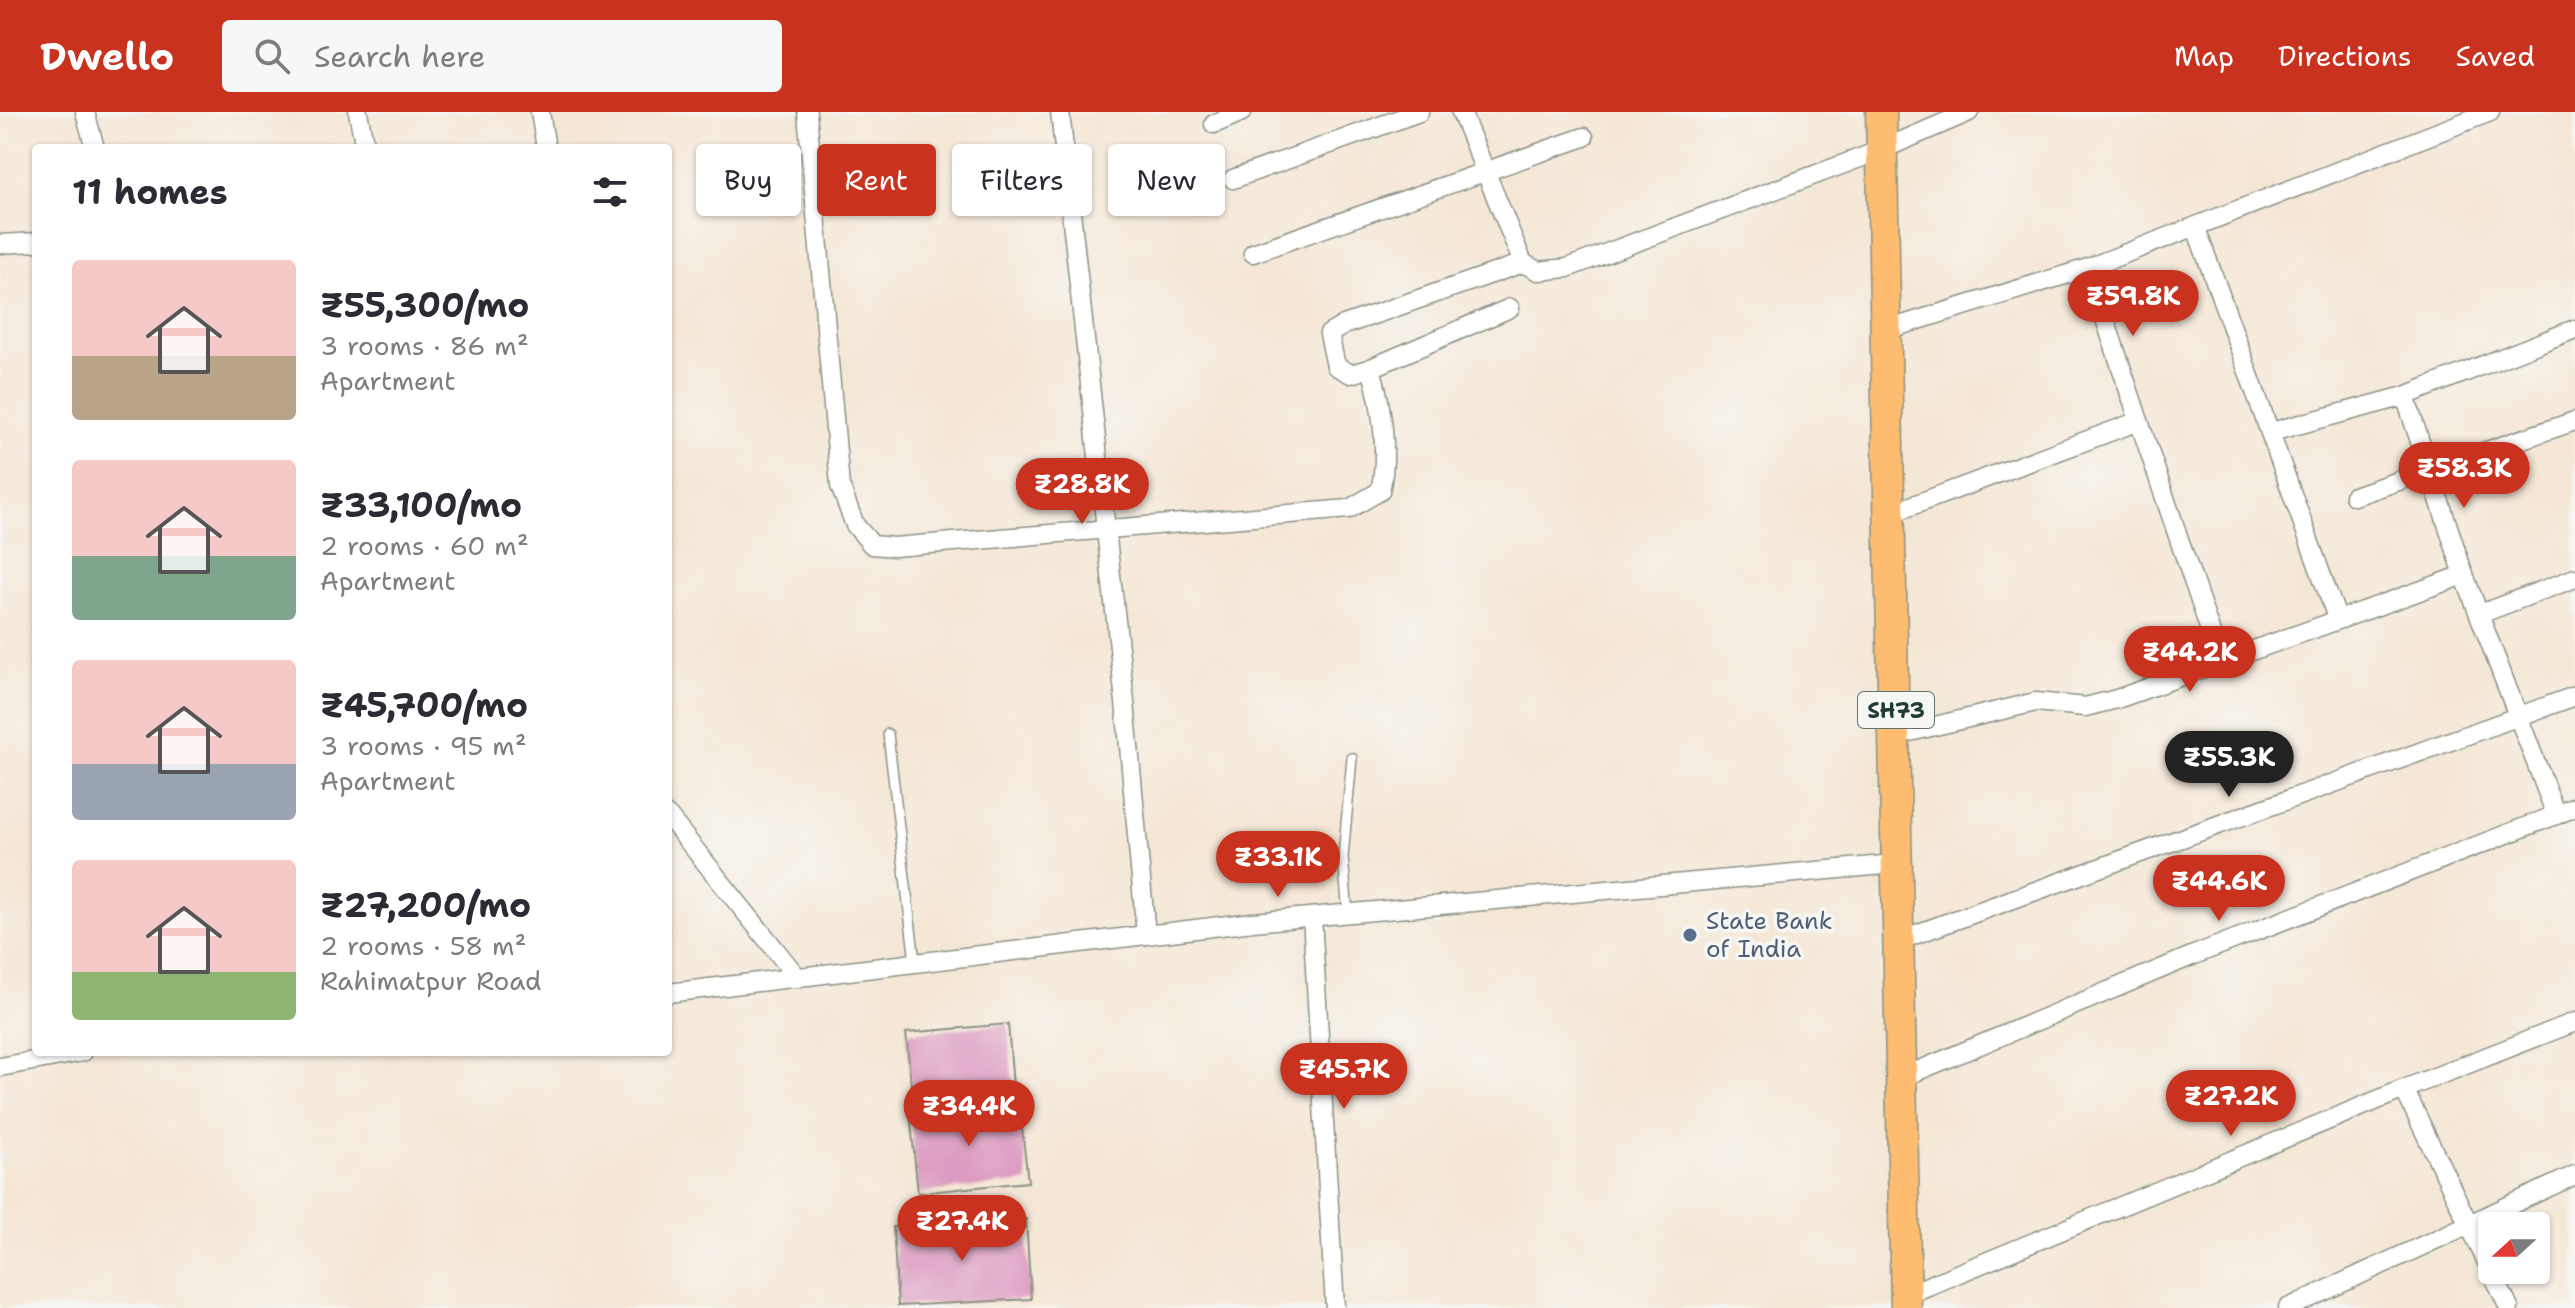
<!DOCTYPE html>
<html lang="en">
<head>
<meta charset="utf-8">
<style>
  :root { --surface:#fff; --page:#f7f7f7; --text:#2b2b33; --muted:#7c7c81; --accent:#c8321e }
  body { margin:0; font-family:"Shantell Sans",sans-serif; background:var(--page); color:var(--text); height:100vh; display:flex; flex-direction:column; font-size:30px; white-space:nowrap }
  * { box-sizing:border-box; margin:0 }
  p { font-size:26px; color:var(--muted) }
  .icon { flex:none; width:44px; height:44px; fill:none; stroke:currentColor; stroke-width:2; stroke-linecap:round; stroke-linejoin:round }
  .map { position:relative; flex:1; overflow:hidden }
  .details { position:absolute; left:32px; top:32px; width:640px; height:912px; display:flex; flex-direction:column; background:var(--surface); border-radius:8px; box-shadow:0 2px 6px #0004 }
  .details>* { flex:none }
  .guide { position:absolute; left:696px; top:32px; width:760px; height:72px; display:flex; gap:16px }
  .needle { width:52px; rotate:249deg }
  .tools { position:absolute; left:2478px; top:1100px; display:grid; gap:16px }
  .tools a { display:grid; place-items:center; width:72px; height:72px; border-radius:8px; background:var(--surface); box-shadow:0 2px 6px #0004; font-size:40px }
  .price { position:absolute; translate:-50% -68px; padding:0 18px; border-radius:28px; background:var(--accent); color:#fff; font-size:26px; line-height:52px; filter:drop-shadow(0 2px 4px #0008) }
  .price::after { content:''; position:absolute; left:50%; top:48px; width:24px; height:18px; margin-left:-12px; background:inherit; clip-path:polygon(0 0,100% 0,50% 100%) }
  .price.on { background:#222; color:#fff }
  ul { padding:0; list-style:none }
  li { display:flex; align-items:center; gap:24px; height:200px; padding:0 40px }
  li span { display:grid; place-items:center; flex:none; width:224px; height:160px; border-radius:8px; color:#555 }
  li>.icon { margin-inline-start:auto }
  span .icon { width:96px; height:96px; fill:#fffc; stroke-width:1 }
  li b { font-size:34px }
  h2 { display:flex; justify-content:space-between; align-items:center; height:96px; padding:0 40px; font-size:34px }
  .pill { padding:0 28px; border-radius:8px; background:var(--surface); box-shadow:0 2px 6px #0004; font-size:28px; line-height:72px }
  .pill.on { background:var(--accent); color:#fff }
  header { display:flex; align-items:center; gap:48px; box-sizing:border-box; height:112px; padding:0 40px; background:var(--accent); color:#fff }
  header strong { font-size:38px }
  nav { display:flex; gap:44px; margin-inline-start:auto; font-size:28px }
  .search { width:560px; height:72px; background:var(--page); display:flex; align-items:center; gap:20px; box-sizing:border-box; padding:0 28px; border-radius:8px; color:var(--muted); font-size:30px }
  .map>svg:first-child { display:block }
  .building { fill:#dd9bc1 }
  .lines { fill:none; stroke-linecap:round; stroke-linejoin:round }
  .service-casing { stroke:#8a9285; stroke-width:12 }
  .minor-casing { stroke:#8a9285; stroke-width:21 }
  .primary-casing { stroke:#8a9285; stroke-width:33 }
  .service { stroke:#fff; stroke-width:9 }
  .minor { stroke:#fff; stroke-width:18 }
  .primary { stroke:#fdbc6f; stroke-width:30 }
  .service-dot { fill:#5c6f8a; stroke:#f6f6f2; stroke-width:3 }
  .labels { text-anchor:middle; stroke-width:7; stroke-linejoin:round; paint-order:stroke }
  .shield { fill:#f6f6f2; stroke:#60746d; stroke-width:2 }
  .shield-label { font-size:22px; font-weight:bold; fill:#1f3d34 }
  .service-label { font-size:24px; fill:#4e5e75; stroke:#f6f6f2; text-anchor:start }
</style>
</head>
<body>
<header>
<strong>Dwello</strong>
<div class="search"><svg class="icon" aria-label="search" viewBox="0 0 24 24"><circle cx="10" cy="10" r="6"/><path d="M15 15l6 6"/></svg>Search here</div>
<nav><a>Map</a><a>Directions</a><a>Saved</a></nav>
</header>
<div class="map">
<svg width="2575" height="1196" viewBox="0 0 2575 1196">
  <rect width="100%" height="100%" fill="#f6f6f2"/>
  <filter id="ink" filterUnits="userSpaceOnUse"><feTurbulence type="fractalNoise" baseFrequency=".0125" numOctaves="2"/><feDisplacementMap in="SourceGraphic" scale="16" xChannelSelector="R" yChannelSelector="G"/><feConvolveMatrix kernelMatrix="1 2 1 2 8 2 1 2 1" color-interpolation-filters="sRGB"/></filter>
  <filter id="wash" filterUnits="userSpaceOnUse"><feTurbulence type="fractalNoise" baseFrequency=".006" numOctaves="4" result="noise"/><feDisplacementMap in="SourceGraphic" scale="32" xChannelSelector="R" yChannelSelector="G"/><feGaussianBlur stdDeviation="1.8" result="paint"/><feColorMatrix in="noise" values="0 0 0 0 0 0 0 0 0 0 0 0 0 0 0 0 0 1.4 0 .05"/><feComposite in="paint" operator="in"/></filter>
  <g filter="url(#wash)">
    <rect width="100%" height="100%" fill="#f5e7d6"/>
    <g id="blocks">
      <g class="building">
        <polygon points="1008,912 1013,974 912,983 906,921"/>
        <polygon points="1019,990 1028,1070 918,1081 910,1001"/>
        <polygon points="1026,1107 1031,1187 898,1194 893,1115"/>
      </g>
    </g>
  </g>
  <g filter="url(#ink)">
    <use href="#blocks" fill-opacity="0" stroke="#8a9285" stroke-width="2"/>
    <g class="lines">
      <g class="service-casing">
        <g id="service">
          <polyline points="888,622 915,850"/>
          <polyline points="1348,802 1343,745 1352,646"/>
        </g>
      </g>
      <g class="minor-casing">
        <g id="minor">
          <polyline points="85,0 95,36"/>
          <polyline points="358,0 365,36"/>
          <polyline points="540,0 546,36"/>
          <path d="M807,0L840,374L855,413L872,433L894,435L1349,397L1380,379C1389,341 1382,293 1371,256L1510,196"/>
          <polyline points="1060,0 1125,590 1146,823"/>
          <polyline points="1461,0 1523,151"/>
          <polyline points="1214,12 1242,0"/>
          <polyline points="1233,67 1419,0"/>
          <polyline points="2196,116 2337,506"/>
          <polyline points="0,132 36,130"/>
          <polyline points="1253,141 1584,25"/>
          <polyline points="2088,156 2139,309"/>
          <polyline points="1886,218 2088,156 2490,0"/>
          <polyline points="1371,256 1351,262 1336,254 1329,222 1344,213 1523,151 1538,159 1567,156 1881,38 1969,0"/>
          <polyline points="2405,284 2575,217"/>
          <polyline points="2271,320 2405,284 2464,463 2556,703 2575,695"/>
          <polyline points="2354,384 2575,309"/>
          <polyline points="1892,401 2139,309 2220,548"/>
          <polyline points="2480,502 2575,466"/>
          <polyline points="1897,623 2036,590 2085,595 2117,587 2464,463"/>
          <polyline points="668,704 798,866"/>
          <polyline points="1312,805 1335,1196"/>
          <polyline points="1897,829 2575,584"/>
          <polyline points="668,881 1253,810 1895,752"/>
          <polyline points="0,955 83,940"/>
          <polyline points="1901,966 2194,843 2556,703"/>
          <polyline points="2404,977 2575,910"/>
          <polyline points="1906,1183 2404,977 2509,1196"/>
          <polyline points="2288,1196 2575,1063"/>
        </g>
      </g>
      <g class="primary-casing">
        <polyline id="primary" points="1881,0 1906,1196"/>
      </g>
      <use href="#service" class="service"/>
      <use href="#minor" class="minor"/>
      <use href="#primary" class="primary"/>
    </g>
  </g>
  <circle class="service-dot" cx="1690" cy="823" r="8"/>
  <g class="labels">
    <rect class="shield" x="1858" y="580" width="76" height="36" rx="6"/>
    <g class="shield-label">
      <text x="1896" y="606">SH73</text>
    </g>
    <g class="service-label">
      <text x="1706" y="817">State Bank<tspan x="1706" dy="28">of India</tspan></text>
    </g>
  </g>
</svg>
<div class="tools">
<a><svg class="needle" viewBox="-14 -14 28 28"><path d="M0-13l5 13h-10z" fill="#e53935"/><path d="M0 13l5-13h-10z" fill="#7c7c81"/></svg></a>
</div>
<b class="price" style="left:2133px;top:226px">₹59.8K</b>
<b class="price" style="left:2464px;top:398px">₹58.3K</b>
<b class="price" style="left:1082px;top:414px">₹28.8K</b>
<b class="price" style="left:2190px;top:582px">₹44.2K</b>
<b class="price on" style="left:2229px;top:687px">₹55.3K</b>
<b class="price" style="left:1278px;top:787px">₹33.1K</b>
<b class="price" style="left:2219px;top:811px">₹44.6K</b>
<b class="price" style="left:1344px;top:999px">₹45.7K</b>
<b class="price" style="left:2231px;top:1026px">₹27.2K</b>
<b class="price" style="left:969px;top:1036px">₹34.4K</b>
<b class="price" style="left:962px;top:1151px">₹27.4K</b>
<div class="guide">
<a class="pill">Buy</a>
<a class="pill on">Rent</a>
<a class="pill">Filters</a>
<a class="pill">New</a>
</div>
<section class="details">
<h2>11 homes<svg class="icon" aria-label="filters" viewBox="0 0 24 24"><path d="M4 7h16M4 17h16"/><circle cx="9" cy="7" r="2"/><circle cx="15" cy="17" r="2"/></svg></h2>
<ul>
<li><span style="background:linear-gradient(#f6c9c9 60%,#b9a48a 0)"><svg class="icon" aria-label="home" viewBox="0 0 24 24"><path d="M3 11l9-7 9 7M6 9v11h12V9"/></svg></span><div><b>₹55,300/mo</b><p>3 rooms · 86 m²</p><p>Apartment</p></div></li>
<li><span style="background:linear-gradient(#f6c9c9 60%,#7fa58c 0)"><svg class="icon" aria-label="home" viewBox="0 0 24 24"><path d="M3 11l9-7 9 7M6 9v11h12V9"/></svg></span><div><b>₹33,100/mo</b><p>2 rooms · 60 m²</p><p>Apartment</p></div></li>
<li><span style="background:linear-gradient(#f6c9c9 65%,#9aa5b1 0)"><svg class="icon" aria-label="home" viewBox="0 0 24 24"><path d="M3 11l9-7 9 7M6 9v11h12V9"/></svg></span><div><b>₹45,700/mo</b><p>3 rooms · 95 m²</p><p>Apartment</p></div></li>
<li><span style="background:linear-gradient(#f6c9c9 70%,#8fb573 0)"><svg class="icon" aria-label="home" viewBox="0 0 24 24"><path d="M3 11l9-7 9 7M6 9v11h12V9"/></svg></span><div><b>₹27,200/mo</b><p>2 rooms · 58 m²</p><p>Rahimatpur Road</p></div></li>
</ul>
</section>
</div>
</body>
</html>
